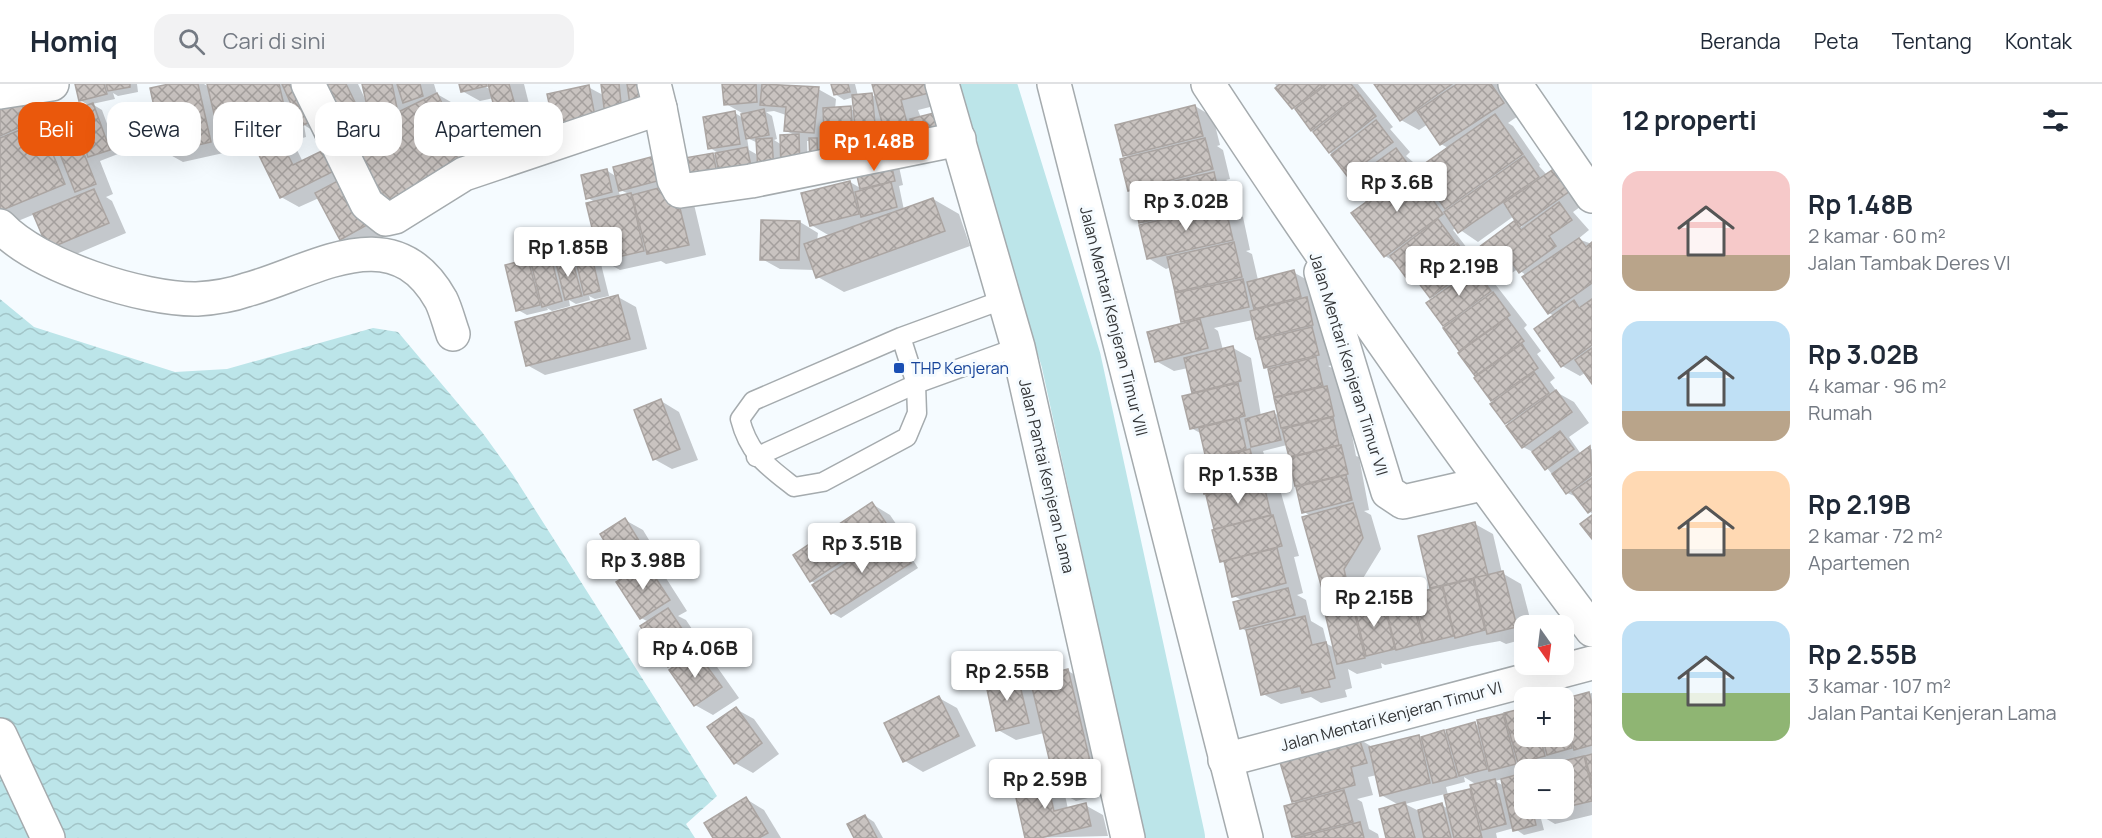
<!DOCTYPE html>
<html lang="id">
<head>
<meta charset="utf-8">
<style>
  :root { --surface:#fff; --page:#f2f2f3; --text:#1f2937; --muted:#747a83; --line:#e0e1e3; --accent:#ea580c }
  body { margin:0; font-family:Manrope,sans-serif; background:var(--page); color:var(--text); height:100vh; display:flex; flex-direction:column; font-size:22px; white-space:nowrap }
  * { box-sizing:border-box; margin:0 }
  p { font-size:20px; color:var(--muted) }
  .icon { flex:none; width:33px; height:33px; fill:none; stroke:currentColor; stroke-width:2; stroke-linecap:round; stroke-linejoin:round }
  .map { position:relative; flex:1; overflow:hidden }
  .side { display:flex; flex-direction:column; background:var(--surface); width:510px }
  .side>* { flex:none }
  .guide { position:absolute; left:18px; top:18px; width:570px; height:54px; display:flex; gap:12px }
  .needle { width:39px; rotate:166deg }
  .buttons { position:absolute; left:1514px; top:531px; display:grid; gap:12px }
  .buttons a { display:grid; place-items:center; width:60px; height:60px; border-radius:12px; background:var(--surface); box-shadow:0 6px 24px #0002; font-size:30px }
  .price { position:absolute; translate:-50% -51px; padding:0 14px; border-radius:6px; background:#fff; color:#222; font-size:20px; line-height:39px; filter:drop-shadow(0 2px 3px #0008) }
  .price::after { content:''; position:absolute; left:50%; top:36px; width:18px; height:14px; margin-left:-9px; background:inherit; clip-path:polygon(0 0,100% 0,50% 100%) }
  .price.current { background:var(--accent); color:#fff }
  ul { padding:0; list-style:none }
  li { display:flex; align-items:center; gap:18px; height:150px; padding:0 30px }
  li span { display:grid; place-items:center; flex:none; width:168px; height:120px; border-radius:18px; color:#555 }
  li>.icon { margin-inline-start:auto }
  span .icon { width:72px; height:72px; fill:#fffc; stroke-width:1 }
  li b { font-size:26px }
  h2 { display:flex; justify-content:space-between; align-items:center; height:72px; padding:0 30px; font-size:26px }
  .chip { padding:0 21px; border-radius:18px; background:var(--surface); box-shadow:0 6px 24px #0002; font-size:21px; line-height:54px }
  .chip.current { background:var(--accent); color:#fff }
  header { display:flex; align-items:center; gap:36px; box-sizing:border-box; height:84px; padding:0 30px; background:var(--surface); border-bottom:2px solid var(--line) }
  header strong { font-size:28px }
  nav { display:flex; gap:33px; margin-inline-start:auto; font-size:21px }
  .search { width:420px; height:54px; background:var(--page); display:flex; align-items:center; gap:15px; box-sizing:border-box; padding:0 21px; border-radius:18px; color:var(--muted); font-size:22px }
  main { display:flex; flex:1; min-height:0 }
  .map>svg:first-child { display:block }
  .water { fill:url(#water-waves) }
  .shadow { fill:#0003; fill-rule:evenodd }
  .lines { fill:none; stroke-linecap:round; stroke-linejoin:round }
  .river { stroke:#bce5e9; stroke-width:60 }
  .building { fill:url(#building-cross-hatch); stroke:#aba5a2; stroke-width:1.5 }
  .service-casing { stroke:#a5abae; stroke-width:21 }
  .minor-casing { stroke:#a5abae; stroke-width:36 }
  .tertiary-casing { stroke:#a5abae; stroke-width:36 }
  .primary-casing { stroke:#a5abae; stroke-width:36 }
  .service { stroke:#fff; stroke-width:18 }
  .minor { stroke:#fff; stroke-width:33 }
  .tertiary { stroke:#fff; stroke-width:33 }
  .primary { stroke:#fff; stroke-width:33 }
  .transit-dot { fill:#1a4fb4; stroke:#f5fbff; stroke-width:2 }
  .labels { text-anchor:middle; stroke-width:6; stroke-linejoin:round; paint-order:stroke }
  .street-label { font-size:16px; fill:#333537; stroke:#f5fbff }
  .transit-label { font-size:16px; fill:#164399; stroke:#f5fbff; text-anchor:start }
</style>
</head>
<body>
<header>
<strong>Homiq</strong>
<div class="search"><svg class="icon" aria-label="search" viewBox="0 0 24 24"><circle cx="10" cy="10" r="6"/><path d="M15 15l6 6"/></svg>Cari di sini</div>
<nav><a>Beranda</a><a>Peta</a><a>Tentang</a><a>Kontak</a></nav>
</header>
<main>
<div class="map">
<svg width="1592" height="754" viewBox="0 0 1592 754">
  <defs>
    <pattern id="water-waves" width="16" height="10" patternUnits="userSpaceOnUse" patternTransform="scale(1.5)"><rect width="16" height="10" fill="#bce5e9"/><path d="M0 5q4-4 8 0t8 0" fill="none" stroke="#a2c5c8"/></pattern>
    <pattern id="building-cross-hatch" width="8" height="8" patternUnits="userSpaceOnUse" patternTransform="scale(1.5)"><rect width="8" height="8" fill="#c9c3c0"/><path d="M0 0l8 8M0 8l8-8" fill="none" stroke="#a49f9d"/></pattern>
  </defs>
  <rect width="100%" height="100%" fill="#f5fbff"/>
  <polygon class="water" points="0,215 34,243 175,288 227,285 373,244 398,248 482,348 513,391 717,712 686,740 695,754 0,754"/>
  <g class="shadow">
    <polygon points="83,0 137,0 138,8 118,12 113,9 115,15 92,20 102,26 118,70 100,77 113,110 106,113 112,117 126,149 67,174 49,163 35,130 18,137 0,126 0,16 18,9 36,19 46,43 53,47 70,36 78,40 90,22 80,16"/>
    <path d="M176,0H204L209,3V0H358L366,17L364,0H434L437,10L463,25L496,93L320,51L304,41L306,53L288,58L295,62L303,78L334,63L392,148L359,165L341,155L319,114L299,123L281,113L257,65L240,69L227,61L228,68L183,78L165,68ZM373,31L383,37L377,40Z"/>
    <polygon points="460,0 481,0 491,6 487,0 524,0 530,24 543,32 554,73 497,28 494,14 480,17 462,7"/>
    <polygon points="602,0 652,0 656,30 574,56 588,3 603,11"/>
    <path d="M724,0H772L818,5L836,15L835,25L855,26L854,13L844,16L835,10L833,0H855L858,12L872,11L878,14L874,0H942L946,19L918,26L921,34L938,30L905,59L887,49L883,41L884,54L870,56L871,77L898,78L903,101L899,102L904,126L933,115L959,130L970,162L844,208L818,193L815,186L780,185L762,175L800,138L818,149L817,157L830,152L811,141L850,98L862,105L857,85L826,82L810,57H807L808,90L692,112L706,171L666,180L661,177L620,186L602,176L595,118L588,114L606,86L617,93L664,79L713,70L718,73L720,70L710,64L735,29L743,34L742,29L726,20ZM774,27L786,31L785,46L796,52L782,61L774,56L777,55L772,32L766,28ZM747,54L758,59L757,77L756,70L749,66ZM618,105L629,110L620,112Z"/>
    <polygon points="1275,0 1358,0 1393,43 1390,45 1410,68 1406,72 1420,84 1448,64 1441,60 1428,40 1419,46 1401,36 1375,0 1501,0 1521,30 1508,39 1513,42 1540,81 1539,82 1547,91 1587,118 1573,128 1589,146 1578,155 1592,160 1592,297 1585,289 1580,292 1562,282 1554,232 1549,229 1527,192 1518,185 1510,190 1492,180 1480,164 1514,139 1522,143 1514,132 1478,158 1456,143 1453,146 1527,241 1524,244 1541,267 1537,270 1555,294 1550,298 1558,309 1574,318 1589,339 1569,353 1581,370 1592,365 1592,430 1577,413 1567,409 1535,369 1523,363 1445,244 1447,243 1444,241 1435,215 1422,202 1408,194 1397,179 1385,172 1370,117 1356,95 1348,91"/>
    <path d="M1195,22L1213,33L1220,61L1217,62L1223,66L1230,95L1226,96L1232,100L1239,131L1243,133L1250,166L1246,167L1252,170L1258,196L1293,188L1311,198L1336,280L1328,282L1334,285L1340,311L1345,314L1356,372L1359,373L1369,426L1364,427L1371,431L1381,465L1362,496L1367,521L1432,506L1420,453L1475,440L1493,450L1502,489L1521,500L1532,542H1524V555L1506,560L1500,557L1472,562L1385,581L1381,579L1382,584L1357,590L1348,585L1352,604L1345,606L1347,613L1321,619L1311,613L1281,620L1263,610L1248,548L1241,544L1243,517L1234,512L1226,479L1221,477L1216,447L1198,380L1208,377L1202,350L1191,344L1194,311L1188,284L1174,287L1156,277L1187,240L1182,237L1181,210L1176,207L1171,183L1166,185L1148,174L1145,141L1141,138L1134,108L1130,106L1129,74L1124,71ZM1253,236L1257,254L1262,256L1265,283L1269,285L1281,333L1274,329L1261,332L1251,274L1233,264L1223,266L1218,247L1214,244ZM1287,361L1297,401L1301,403L1304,428L1311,432L1327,518L1342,526L1335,564L1327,560L1323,544L1311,537L1306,516L1297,511L1303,509L1294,473L1299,472L1281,409L1275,406L1263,367Z"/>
    <polygon points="550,171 559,176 591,171 600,176 609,212 595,215 589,212 590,216 576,220 569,216 570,222 552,227 547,224 548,226 527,231 518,226 527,176 533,179"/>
    <polygon points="618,213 636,223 647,265 545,291 527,281"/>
    <polygon points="661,317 679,328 698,376 672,385 654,375"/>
    <polygon points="872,420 890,431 907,456 902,459 918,484 841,534 832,529 817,500 811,497"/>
    <polygon points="625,436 643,446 666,484 659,488 664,491 687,527 678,532 686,536 712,575 710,577 715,580 739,614 713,631 695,621 674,585 669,582 649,538 641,534 630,490 626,488"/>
    <polygon points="1068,587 1086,597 1112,708 1076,717 1065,711 1068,725 1085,721 1103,731 1108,752 1026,754 1044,690 1056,697 1044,649 1016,656 998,646 1017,590 1032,599"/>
    <path d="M1592,609V731L1555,740L1540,731L1544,746L1524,751L1514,744L1496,749L1497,754H1388L1399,721L1381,711L1377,691L1368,693L1373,711L1357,715L1362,718L1369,745L1378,750L1379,754H1294L1286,723L1298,720L1293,717L1359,655L1374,664L1418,653L1424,656L1444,648L1449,650L1475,640L1480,643L1524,625V652H1563V616ZM1524,686H1563V724H1524ZM1464,693L1477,701L1474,708L1470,706L1448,711L1446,703L1465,698ZM1503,695L1504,702L1495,697ZM1445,710L1448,725L1442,721L1419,727L1405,720Z"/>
    <polygon points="939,614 957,624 976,662 923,688 905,677"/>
    <polygon points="736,625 754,635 779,670 753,689 735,679"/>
    <polygon points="746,715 764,726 781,754 715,754"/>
    <polygon points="865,732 874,738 883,754 856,754"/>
  </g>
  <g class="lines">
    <polyline class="river" points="986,0 1071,276 1175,754"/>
  </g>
  <g class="building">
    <polygon points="75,0 104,0 107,10 79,17"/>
    <polygon points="106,0 130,0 130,3 108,7"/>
    <polygon points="169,0 198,0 211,58 164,69 150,4"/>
    <polygon points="207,0 279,0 289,43 221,59"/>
    <polygon points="282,0 306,0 321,33 301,42"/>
    <polygon points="316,0 346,0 367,43 341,55"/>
    <polygon points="362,0 392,0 397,24 369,31"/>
    <polygon points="397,0 420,0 423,12 403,19"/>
    <polygon points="459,0 486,0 487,2 461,8"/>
    <polygon points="488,0 509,0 515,21 495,26"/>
    <polygon points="601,0 619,0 622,29 605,31"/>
    <polygon points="627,0 645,0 648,26 631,28"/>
    <polygon points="722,0 756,0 757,18 724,21"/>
    <polygon points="762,0 819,3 814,49 784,47 786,23 760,21"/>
    <polygon points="831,0 848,0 850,8 834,11"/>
    <polygon points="872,0 927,0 929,9 901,16 908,43 885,50"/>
    <polygon points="1280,0 1325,0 1292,25 1275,4"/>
    <polygon points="1327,0 1351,0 1359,10 1311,47 1295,25"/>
    <polygon points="1374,0 1452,0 1400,37"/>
    <polygon points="1457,0 1491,0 1504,19 1440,61 1417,27"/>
    <polygon points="589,1 596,38 555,47 547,10"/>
    <polygon points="18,7 31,38 0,52 0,15"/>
    <polygon points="437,9 471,78 383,121 349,52"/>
    <polygon points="872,9 876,50 856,52 852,11"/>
    <polygon points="1360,11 1376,32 1329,69 1313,48"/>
    <polygon points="93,19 110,66 88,73 71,27"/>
    <polygon points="525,20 536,63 490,75 479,31"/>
    <polygon points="1195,21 1203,52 1123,72 1115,41"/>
    <polygon points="851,22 854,74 825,76 823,24"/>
    <polygon points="764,25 769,51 746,55 741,30"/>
    <polygon points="735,27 740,60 708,65 703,33"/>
    <polygon points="938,28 943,49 915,56 910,35"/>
    <polygon points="1495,30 1523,70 1445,125 1417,85"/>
    <polygon points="70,34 96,100 75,108 49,42"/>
    <polygon points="1376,36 1393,58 1347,92 1331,71"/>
    <polygon points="40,38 65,100 0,127 0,54"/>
    <polygon points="277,50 293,81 334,61 344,82 280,114 254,61"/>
    <polygon points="799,50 800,85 781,86 780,51"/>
    <polygon points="772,54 774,90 758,90 756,55"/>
    <polygon points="809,54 817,54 818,78 810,78"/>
    <polygon points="1205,54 1213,85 1128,107 1120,75"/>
    <polygon points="747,63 753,92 721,98 715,69"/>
    <polygon points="1396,64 1410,83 1366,117 1351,97"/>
    <polygon points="713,69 718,95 678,103 673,76"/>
    <polygon points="889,71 895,97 860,105 854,79"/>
    <polygon points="655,72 661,96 619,107 613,83"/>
    <polygon points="1524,72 1539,93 1458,149 1444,128"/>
    <polygon points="1555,84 1570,107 1519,143 1504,119"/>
    <polygon points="607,85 612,108 586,115 581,91"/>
    <polygon points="1411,86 1443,130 1384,173 1351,129"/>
    <polygon points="1214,88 1221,119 1139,139 1132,107"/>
    <polygon points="349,91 374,137 340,156 315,109"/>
    <polygon points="850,97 859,130 810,142 801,109"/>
    <polygon points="891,98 897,123 861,133 855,108"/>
    <polygon points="674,100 689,161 647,170 632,111"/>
    <polygon points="94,105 109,139 48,165 33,130"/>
    <polygon points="631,109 644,167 600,177 586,119"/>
    <polygon points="933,114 945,147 816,194 804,160"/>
    <polygon points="1559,118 1572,136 1549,152 1556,162 1519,189 1506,170 1491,181 1478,164 1514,137 1521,146"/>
    <polygon points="1225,121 1233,156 1147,175 1139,141"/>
    <polygon points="1438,135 1455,158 1407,195 1390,172"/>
    <polygon points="761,136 800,137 799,176 760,176"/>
    <polygon points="1579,154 1586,163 1592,158 1592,199 1548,230 1522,193"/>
    <polygon points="1234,158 1242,193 1175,208 1167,173"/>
    <polygon points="1457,159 1474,181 1430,214 1414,193"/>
    <polygon points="550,169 562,217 542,223 530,175"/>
    <polygon points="591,169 600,207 584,211 575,173"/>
    <polygon points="571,171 582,212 565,216 555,175"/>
    <polygon points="528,175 540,221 516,227 505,181"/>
    <polygon points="1475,185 1491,207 1443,242 1426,219"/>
    <polygon points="1294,186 1301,213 1254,225 1247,198"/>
    <polygon points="1243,195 1249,223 1181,238 1175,209"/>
    <polygon points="1493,208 1510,231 1459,267 1443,244"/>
    <polygon points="618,211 630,255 526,282 515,238"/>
    <polygon points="1307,213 1313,241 1256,255 1250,227"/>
    <polygon points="1592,215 1592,261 1561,283 1534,245 1574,216 1579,224"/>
    <polygon points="1507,234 1524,257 1475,292 1458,269"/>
    <polygon points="1200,235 1208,264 1155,278 1147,248"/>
    <polygon points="1312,243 1319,271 1264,284 1257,256"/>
    <polygon points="1522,260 1538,284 1491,317 1474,294"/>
    <polygon points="1233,262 1241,297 1192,309 1184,274"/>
    <polygon points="1592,264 1592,300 1575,276"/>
    <polygon points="1316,273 1323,302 1274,313 1268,285"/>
    <polygon points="1534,288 1549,309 1505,340 1490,320"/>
    <polygon points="1238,299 1245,332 1190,345 1182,312"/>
    <polygon points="1327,302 1334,332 1281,344 1274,314"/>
    <polygon points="1556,306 1572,328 1522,364 1506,342"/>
    <polygon points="661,315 680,365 653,376 634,326"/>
    <polygon points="1274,327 1281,356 1251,363 1245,335"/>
    <polygon points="1333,333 1339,361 1289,373 1282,345"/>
    <polygon points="1239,334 1246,365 1206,375 1199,344"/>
    <polygon points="1560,347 1574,365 1545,386 1532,368"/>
    <polygon points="1341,361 1348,390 1295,402 1289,374"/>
    <polygon points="1590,362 1592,391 1566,410 1552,390"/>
    <polygon points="1250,365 1258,396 1204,410 1196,379"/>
    <polygon points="1346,391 1352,416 1302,429 1296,403"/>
    <polygon points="1592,394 1592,426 1588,429 1572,408"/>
    <polygon points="1263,397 1271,431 1214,445 1206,411"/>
    <polygon points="872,418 890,445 810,498 793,471"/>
    <polygon points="1353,419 1363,454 1344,485 1350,512 1326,519 1302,433"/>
    <polygon points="1273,431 1282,462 1220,478 1212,446"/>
    <polygon points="1592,431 1592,455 1580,440"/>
    <polygon points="625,434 649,473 624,489 600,450"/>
    <polygon points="1475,438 1488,491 1430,504 1418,452"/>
    <polygon points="892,450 911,479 831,530 812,501"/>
    <polygon points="1277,464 1286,499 1232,513 1224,477"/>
    <polygon points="646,479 670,516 640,535 616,498"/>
    <polygon points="1503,487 1517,543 1487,550 1474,494"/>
    <polygon points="1473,495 1485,546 1455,554 1443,502"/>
    <polygon points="1442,502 1454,552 1424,559 1413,510"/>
    <polygon points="1288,504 1295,531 1240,545 1233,518"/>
    <polygon points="1411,509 1423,559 1396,566 1384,516"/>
    <polygon points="1383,515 1395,565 1366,572 1354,522"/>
    <polygon points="1353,522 1365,574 1337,580 1325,529"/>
    <polygon points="668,524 695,564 668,583 640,542"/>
    <polygon points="1305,532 1312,561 1326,558 1335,594 1328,596 1330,603 1302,609 1300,602 1261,611 1246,546"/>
    <polygon points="696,567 722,603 694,622 669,586"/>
    <polygon points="1068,585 1095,698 1057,708 1030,595"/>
    <polygon points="1017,589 1029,639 996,647 985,596"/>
    <polygon points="1589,608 1592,620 1592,661 1574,666 1563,615"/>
    <polygon points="939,612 959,652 903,678 884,639"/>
    <polygon points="736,623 762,659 734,680 707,643"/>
    <polygon points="1524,624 1524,652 1540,652 1545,672 1518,679 1504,629"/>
    <polygon points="1503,630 1516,680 1489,687 1477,636"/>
    <polygon points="1563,630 1572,664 1547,671 1542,652 1563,652"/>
    <polygon points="1475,638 1487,685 1459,692 1446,646"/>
    <polygon points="1444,646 1457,693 1433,699 1421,653"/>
    <polygon points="1419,651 1430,699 1380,712 1369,663"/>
    <polygon points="1359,654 1367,679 1351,683 1355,701 1292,718 1279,675"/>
    <polygon points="1592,670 1592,700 1585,672"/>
    <polygon points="1584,672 1592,705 1592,717 1566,723 1563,686 1556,686 1555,679"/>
    <polygon points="1554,679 1556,686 1529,686"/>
    <polygon points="1045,689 1054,727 1086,719 1091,742 1040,754 1025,754 1012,696"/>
    <polygon points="1523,689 1524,724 1532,724 1536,741 1513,747 1501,695"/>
    <polygon points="1495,695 1506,740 1482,746 1470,701"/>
    <polygon points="1470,705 1482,754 1454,754 1444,711"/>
    <polygon points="1344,706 1353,738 1292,753 1284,722"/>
    <polygon points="746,713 768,749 759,754 713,754 704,739"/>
    <polygon points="1405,718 1415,754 1386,754 1379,725"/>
    <polygon points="1442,719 1451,754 1424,754 1418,726"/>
    <polygon points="1534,724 1560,724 1536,731"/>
    <polygon points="865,731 877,754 854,754 847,740"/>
    <polygon points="1360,738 1364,754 1295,754"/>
  </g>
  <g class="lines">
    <g class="service-casing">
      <g id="service">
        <path d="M901,253L916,300L917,329L907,353L823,398L794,403C766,381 749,370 740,335L753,317L901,253L1005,215"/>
        <polyline points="756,373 916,300 1018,263"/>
      </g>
    </g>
    <g class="minor-casing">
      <g id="minor">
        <polyline points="308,0 367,120 386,135 395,133 464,90 660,24 654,0"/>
        <polyline points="1054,0 1246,754"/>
        <path d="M1208,0C1330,186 1458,368 1592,546"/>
        <polyline points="1515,0 1592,112"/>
        <polyline points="0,8 52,0"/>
        <polyline points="660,24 674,96 680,107 751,97 959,55"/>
        <path d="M0,142C37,182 143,216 197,215C212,214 232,211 246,206C313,188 393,130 441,216C446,226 449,239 453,250"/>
        <polyline points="1321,188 1388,408 1403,418 1482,400"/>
        <polyline points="1225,676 1592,579"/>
      </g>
    </g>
    <g class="tertiary-casing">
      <polyline id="tertiary" points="0,651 48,754"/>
    </g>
    <g class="primary-casing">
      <polyline id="primary" points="942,0 1018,263 1128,754"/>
    </g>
    <use href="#service" class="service"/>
    <use href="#minor" class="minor"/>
    <use href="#tertiary" class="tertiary"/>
    <use href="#primary" class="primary"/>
  </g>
  <rect class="transit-dot" x="893" y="278" width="12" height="12" rx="3"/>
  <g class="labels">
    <g class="street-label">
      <text transform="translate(1114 237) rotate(76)" y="6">Jalan Mentari Kenjeran Timur VIII</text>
      <text transform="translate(1349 280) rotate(73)" y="6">Jalan Mentari Kenjeran Timur VII</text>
      <text transform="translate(1047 392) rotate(77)" y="6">Jalan Pantai Kenjeran Lama</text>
      <text transform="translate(1391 632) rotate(-15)" y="6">Jalan Mentari Kenjeran Timur VI</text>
    </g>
    <g class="transit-label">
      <text x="911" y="290">THP Kenjeran</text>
    </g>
  </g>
</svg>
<div class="buttons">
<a><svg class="needle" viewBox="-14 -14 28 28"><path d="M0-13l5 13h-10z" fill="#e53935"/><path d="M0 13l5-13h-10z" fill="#747a83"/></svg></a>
<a>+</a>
<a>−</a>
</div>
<b class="price current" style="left:874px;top:88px">Rp 1.48B</b>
<b class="price" style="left:1397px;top:129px">Rp 3.6B</b>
<b class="price" style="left:1186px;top:148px">Rp 3.02B</b>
<b class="price" style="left:568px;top:194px">Rp 1.85B</b>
<b class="price" style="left:1459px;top:213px">Rp 2.19B</b>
<b class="price" style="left:1238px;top:421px">Rp 1.53B</b>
<b class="price" style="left:862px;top:490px">Rp 3.51B</b>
<b class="price" style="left:643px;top:507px">Rp 3.98B</b>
<b class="price" style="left:1374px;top:544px">Rp 2.15B</b>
<b class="price" style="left:695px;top:595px">Rp 4.06B</b>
<b class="price" style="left:1007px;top:618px">Rp 2.55B</b>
<b class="price" style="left:1045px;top:726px">Rp 2.59B</b>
<div class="guide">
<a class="chip current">Beli</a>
<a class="chip">Sewa</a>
<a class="chip">Filter</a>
<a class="chip">Baru</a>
<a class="chip">Apartemen</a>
</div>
</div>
<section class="side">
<h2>12 properti<svg class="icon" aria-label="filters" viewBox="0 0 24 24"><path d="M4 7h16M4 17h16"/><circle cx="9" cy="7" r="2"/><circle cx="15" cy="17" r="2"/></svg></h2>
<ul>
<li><span style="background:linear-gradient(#f6c9c9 70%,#b9a48a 0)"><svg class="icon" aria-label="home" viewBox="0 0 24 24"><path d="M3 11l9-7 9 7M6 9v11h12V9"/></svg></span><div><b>Rp 1.48B</b><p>2 kamar · 60 m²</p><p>Jalan Tambak Deres VI</p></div></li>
<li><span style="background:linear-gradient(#bfe0f5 75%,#b9a48a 0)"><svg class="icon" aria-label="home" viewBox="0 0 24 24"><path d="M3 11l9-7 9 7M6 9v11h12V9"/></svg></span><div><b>Rp 3.02B</b><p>4 kamar · 96 m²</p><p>Rumah</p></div></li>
<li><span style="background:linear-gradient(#ffd9b3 65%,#b9a48a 0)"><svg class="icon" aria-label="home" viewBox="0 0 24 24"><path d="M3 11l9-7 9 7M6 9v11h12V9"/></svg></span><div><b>Rp 2.19B</b><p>2 kamar · 72 m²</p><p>Apartemen</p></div></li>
<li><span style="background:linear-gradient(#bfe0f5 60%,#8fb573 0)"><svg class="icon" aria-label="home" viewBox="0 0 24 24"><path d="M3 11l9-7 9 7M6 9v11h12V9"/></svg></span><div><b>Rp 2.55B</b><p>3 kamar · 107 m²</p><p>Jalan Pantai Kenjeran Lama</p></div></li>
</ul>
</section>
</main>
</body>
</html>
